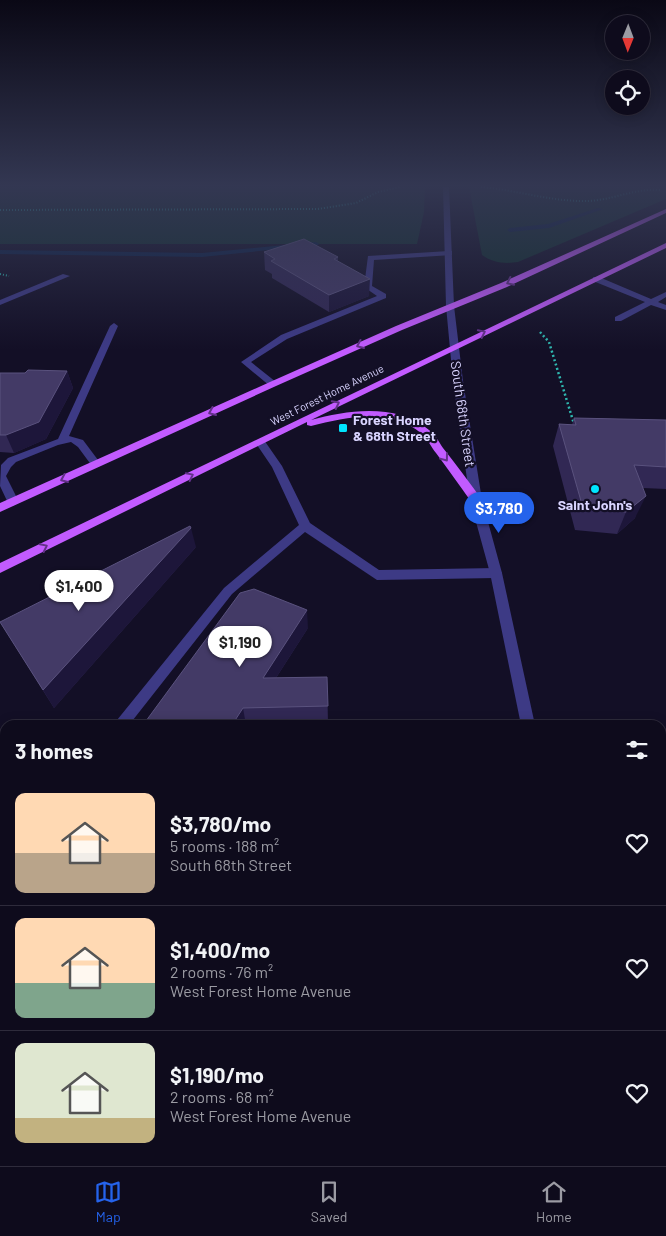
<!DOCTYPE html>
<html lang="en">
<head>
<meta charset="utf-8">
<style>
  :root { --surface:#0e0b1c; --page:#1c1929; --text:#f1f3f6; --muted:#9b9ba3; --line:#2e2b3b; --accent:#2563eb }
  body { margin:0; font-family:Barlow,sans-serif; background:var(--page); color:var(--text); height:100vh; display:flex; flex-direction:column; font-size:19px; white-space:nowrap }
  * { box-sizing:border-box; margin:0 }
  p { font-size:16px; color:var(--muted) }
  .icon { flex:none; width:28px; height:28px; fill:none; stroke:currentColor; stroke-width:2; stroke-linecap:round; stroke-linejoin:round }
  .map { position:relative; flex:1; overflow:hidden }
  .sheet { position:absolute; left:0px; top:720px; width:666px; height:446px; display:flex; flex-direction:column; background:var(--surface); border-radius:15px 15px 0 0; box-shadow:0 2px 12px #0003,0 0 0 1px var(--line) }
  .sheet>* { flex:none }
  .needle { width:32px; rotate:181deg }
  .tools { position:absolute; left:605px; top:15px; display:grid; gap:10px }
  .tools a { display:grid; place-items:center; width:45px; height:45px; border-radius:50%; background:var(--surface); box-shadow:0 2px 12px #0003,0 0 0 1px var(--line); font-size:25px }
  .price { position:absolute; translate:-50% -42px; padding:0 11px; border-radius:18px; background:#fff; color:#222; font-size:16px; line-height:32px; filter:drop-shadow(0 1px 2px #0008) }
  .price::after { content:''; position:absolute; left:50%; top:30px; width:15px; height:11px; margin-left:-8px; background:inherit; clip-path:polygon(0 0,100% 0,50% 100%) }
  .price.current { background:var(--accent); color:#fff }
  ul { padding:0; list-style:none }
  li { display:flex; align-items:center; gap:15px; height:125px; padding:0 15px }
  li+li { border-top:1px solid var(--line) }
  li span { display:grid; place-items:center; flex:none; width:140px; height:100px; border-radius:10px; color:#555 }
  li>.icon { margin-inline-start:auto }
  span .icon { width:60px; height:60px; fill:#fffc; stroke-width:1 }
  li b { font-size:21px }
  h2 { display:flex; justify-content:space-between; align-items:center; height:60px; padding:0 15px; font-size:21px }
  .tabs { display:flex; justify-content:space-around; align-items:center; height:70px; border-top:1px solid var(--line); background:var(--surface); font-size:14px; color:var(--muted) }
  .tabs a { display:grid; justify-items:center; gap:2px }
  .tabs .current { color:var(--accent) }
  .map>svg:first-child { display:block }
  .green { fill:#12302f }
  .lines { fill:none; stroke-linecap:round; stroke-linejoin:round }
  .stream { fill:#0c2248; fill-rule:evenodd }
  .path-far2 { stroke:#2fb8b0; stroke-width:2; stroke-dasharray:1 2; stroke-linecap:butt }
  .path-far1 { stroke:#2fb8b0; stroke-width:2.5; stroke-dasharray:2 2.5; stroke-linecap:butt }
  .path { stroke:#2fb8b0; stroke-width:4; stroke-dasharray:3 4.5; stroke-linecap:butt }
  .service { fill:#3d3a85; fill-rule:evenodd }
  .tertiary { fill:#3d3a85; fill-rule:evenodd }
  .primary { fill:#c25bff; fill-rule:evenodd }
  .wall { fill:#312854 }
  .shaded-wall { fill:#1d163a }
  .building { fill:#433a66; stroke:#5a527e }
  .oneway { stroke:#623188 }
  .poi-dot { fill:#00e5ff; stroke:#130f26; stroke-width:2 }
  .labels { text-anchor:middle; stroke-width:4.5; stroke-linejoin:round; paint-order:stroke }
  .far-street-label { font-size:11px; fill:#d9d4ff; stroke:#130f26 }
  .street-label { font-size:14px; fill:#d9d4ff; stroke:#130f26 }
  .poi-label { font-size:14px; font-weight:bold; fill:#d9d4ff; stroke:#130f26; text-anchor:start }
</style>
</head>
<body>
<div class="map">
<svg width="666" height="1166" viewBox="0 0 666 1166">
  <rect width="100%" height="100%" fill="#130f26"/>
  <g class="green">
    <polygon points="0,187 425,187 424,212 417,244 0,244"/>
    <path d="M469,187H666V199L518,262C505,264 493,263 482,255Z"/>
  </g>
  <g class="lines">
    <g class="stream">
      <polygon points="598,208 603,209 549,228 510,232 507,230 510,228 548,224"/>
      <polygon points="316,242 319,244 318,245 202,257 0,254 0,250 202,253"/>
    </g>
    <g class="path-far2">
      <path d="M481,187C517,190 552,202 588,201C613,200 635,188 660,190"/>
      <polyline points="0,210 318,209 356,203 378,192 400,187"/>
      <polyline points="0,274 9,276"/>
    </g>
    <polyline class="path-far1" points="540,332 549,342 574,424"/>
    <polyline class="path" points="661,805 666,805"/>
    <g class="service">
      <polygon points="449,251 452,251 452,255 374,260 372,286 386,294 386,298 287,339 251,362 276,382 276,386 270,386 241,362 281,335 377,296 364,287 368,256"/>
      <polygon points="63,274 70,276 0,305 0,300"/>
      <polygon points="593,277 599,277 651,299 666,292 666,297 658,302 666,305 666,310 651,305 621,321 615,321 615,317 645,302 593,281"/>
      <polygon points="114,323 118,326 69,436 83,440 101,464 96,467 92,466 78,447 71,442 58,445 16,462 11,467 6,476 19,502 13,506 9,505 0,486 1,465 8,458 58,439 110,326"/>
      <polygon points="260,439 264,440 282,466 310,523 379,570 496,568 500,570 502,573 500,576 496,578 377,580 305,532 232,594 129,725 113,725 224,588 299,525 272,467 255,442"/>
      <rect x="661" y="738" width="5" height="14"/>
    </g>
    <g class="tertiary">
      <polygon points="443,187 449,187 454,306 463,381 482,500 502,573 535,725 521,725 490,573 470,500 453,381 446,306"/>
      <polygon points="604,1161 626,1161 627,1166 605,1166"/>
    </g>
    <g class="primary">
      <polygon points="666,209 666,213 507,287 402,330 276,386 0,512 0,503 270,382 396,326 501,283"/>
      <path d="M666,243V248L311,420C348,410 397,403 429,430C435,434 439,442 443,448C456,464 468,481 480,497L482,500L480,503H472C460,486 448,469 436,453C431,447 428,439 422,434C391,407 347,417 311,426L307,425V422L0,573V563Z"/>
    </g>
  </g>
  <g class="wall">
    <polygon points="264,252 338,257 338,261 369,296 329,312 272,278 272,274 265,270"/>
    <polygon points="67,371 73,388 46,439 14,453 0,452 0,373 25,373"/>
    <polygon points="574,418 666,420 666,489 643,488 635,518 617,534 575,530 553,446 559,424 572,425"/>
    <polygon points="196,547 54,708 0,622"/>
    <polygon points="308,628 276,678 327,677 328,723 246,725 143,725"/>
  </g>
  <g class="shaded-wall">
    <polygon points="370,279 369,296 329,312 329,295"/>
    <polygon points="67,371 73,388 46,439 14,453 6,435"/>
    <polygon points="646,496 635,518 617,534 626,512"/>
    <polygon points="191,528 196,547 54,708 43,690"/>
    <polygon points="307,610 308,628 265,695 263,678"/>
    <polygon points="243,708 246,725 232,725"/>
    <polygon points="0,738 5,747 5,767 0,770"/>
  </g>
  <g class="building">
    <polygon points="304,239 338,257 334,259 370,279 329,295 271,261 275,259 264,252"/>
    <polygon points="28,370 67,371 39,422 6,435 0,435 0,373 25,373"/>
    <polygon points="574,418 666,420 666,467 634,465 646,496 626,512 583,508 559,424 576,425"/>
    <polygon points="190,526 191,528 43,690 0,622"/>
    <polygon points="254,589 307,610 263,678 327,677 328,706 243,708 232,725 143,725 240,593"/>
    <polygon points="391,723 391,725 342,725 342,724"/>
  </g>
  <defs><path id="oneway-chevron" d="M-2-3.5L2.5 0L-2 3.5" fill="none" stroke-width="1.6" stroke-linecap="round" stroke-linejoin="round" transform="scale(1.25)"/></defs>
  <g class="oneway">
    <use href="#oneway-chevron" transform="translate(510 282) rotate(154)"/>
    <use href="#oneway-chevron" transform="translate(482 333) rotate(-26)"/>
    <use href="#oneway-chevron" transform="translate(360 345) rotate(156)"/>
    <use href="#oneway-chevron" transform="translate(336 404) rotate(-27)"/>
    <use href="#oneway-chevron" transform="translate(212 412) rotate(156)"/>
    <use href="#oneway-chevron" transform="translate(445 458) rotate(53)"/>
    <use href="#oneway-chevron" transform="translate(190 476) rotate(-26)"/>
    <use href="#oneway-chevron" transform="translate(64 479) rotate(156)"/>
    <use href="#oneway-chevron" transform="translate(44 547) rotate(-26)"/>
  </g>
  <linearGradient id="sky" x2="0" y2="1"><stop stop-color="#0a0815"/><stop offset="0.53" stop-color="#333752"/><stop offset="1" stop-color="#333752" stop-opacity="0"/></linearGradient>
  <rect width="666" height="350" fill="url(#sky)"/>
  <g class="poi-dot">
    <rect x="338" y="423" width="10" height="10" rx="2.5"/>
    <circle cx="595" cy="489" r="5"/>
  </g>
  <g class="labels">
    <g class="far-street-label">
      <text transform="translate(327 395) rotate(-26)" y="4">West Forest Home Avenue</text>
    </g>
    <g class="street-label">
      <text transform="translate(463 414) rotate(82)" y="5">South 68th Street</text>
    </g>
    <g class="poi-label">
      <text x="353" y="425">Forest Home<tspan x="353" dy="16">&amp; 68th Street</tspan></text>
      <text x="595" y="510" text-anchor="middle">Saint John's</text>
    </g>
  </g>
</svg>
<div class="tools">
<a><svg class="needle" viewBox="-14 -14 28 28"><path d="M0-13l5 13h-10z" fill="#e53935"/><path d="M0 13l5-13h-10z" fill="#9b9ba3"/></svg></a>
<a><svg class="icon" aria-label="locate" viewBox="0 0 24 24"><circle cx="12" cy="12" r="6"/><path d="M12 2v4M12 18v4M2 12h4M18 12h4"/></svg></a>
</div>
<b class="price current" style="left:499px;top:534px">$3,780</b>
<b class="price" style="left:79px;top:612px">$1,400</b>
<b class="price" style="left:240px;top:668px">$1,190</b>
<section class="sheet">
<h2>3 homes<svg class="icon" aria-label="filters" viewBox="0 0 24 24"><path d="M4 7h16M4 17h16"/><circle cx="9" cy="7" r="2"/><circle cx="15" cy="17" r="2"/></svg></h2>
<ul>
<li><span style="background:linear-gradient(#ffd9b3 60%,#b9a48a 0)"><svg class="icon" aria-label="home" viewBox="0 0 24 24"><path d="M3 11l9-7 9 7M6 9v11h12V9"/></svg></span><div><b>$3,780/mo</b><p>5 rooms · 188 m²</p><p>South 68th Street</p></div><svg class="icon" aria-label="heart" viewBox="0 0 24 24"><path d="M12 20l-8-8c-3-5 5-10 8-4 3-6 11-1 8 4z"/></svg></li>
<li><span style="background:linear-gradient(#ffd9b3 65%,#7fa58c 0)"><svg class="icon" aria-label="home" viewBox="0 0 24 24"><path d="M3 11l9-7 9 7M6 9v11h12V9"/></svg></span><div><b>$1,400/mo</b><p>2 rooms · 76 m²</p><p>West Forest Home Avenue</p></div><svg class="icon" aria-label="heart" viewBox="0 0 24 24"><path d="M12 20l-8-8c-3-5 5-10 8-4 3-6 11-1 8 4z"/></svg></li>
<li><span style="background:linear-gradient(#dfe7d0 75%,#c2b280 0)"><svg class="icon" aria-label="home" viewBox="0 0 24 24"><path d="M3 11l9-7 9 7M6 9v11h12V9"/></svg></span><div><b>$1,190/mo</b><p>2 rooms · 68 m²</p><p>West Forest Home Avenue</p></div><svg class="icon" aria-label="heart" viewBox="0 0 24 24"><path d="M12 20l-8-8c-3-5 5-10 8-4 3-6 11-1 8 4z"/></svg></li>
</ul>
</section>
</div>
<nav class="tabs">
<a class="current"><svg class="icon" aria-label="map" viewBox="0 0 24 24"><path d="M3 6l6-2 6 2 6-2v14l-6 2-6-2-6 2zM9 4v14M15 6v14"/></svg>Map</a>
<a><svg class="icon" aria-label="saved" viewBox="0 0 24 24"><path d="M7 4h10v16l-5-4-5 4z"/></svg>Saved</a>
<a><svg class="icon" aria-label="home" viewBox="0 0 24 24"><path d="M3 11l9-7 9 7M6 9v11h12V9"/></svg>Home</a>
</nav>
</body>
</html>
